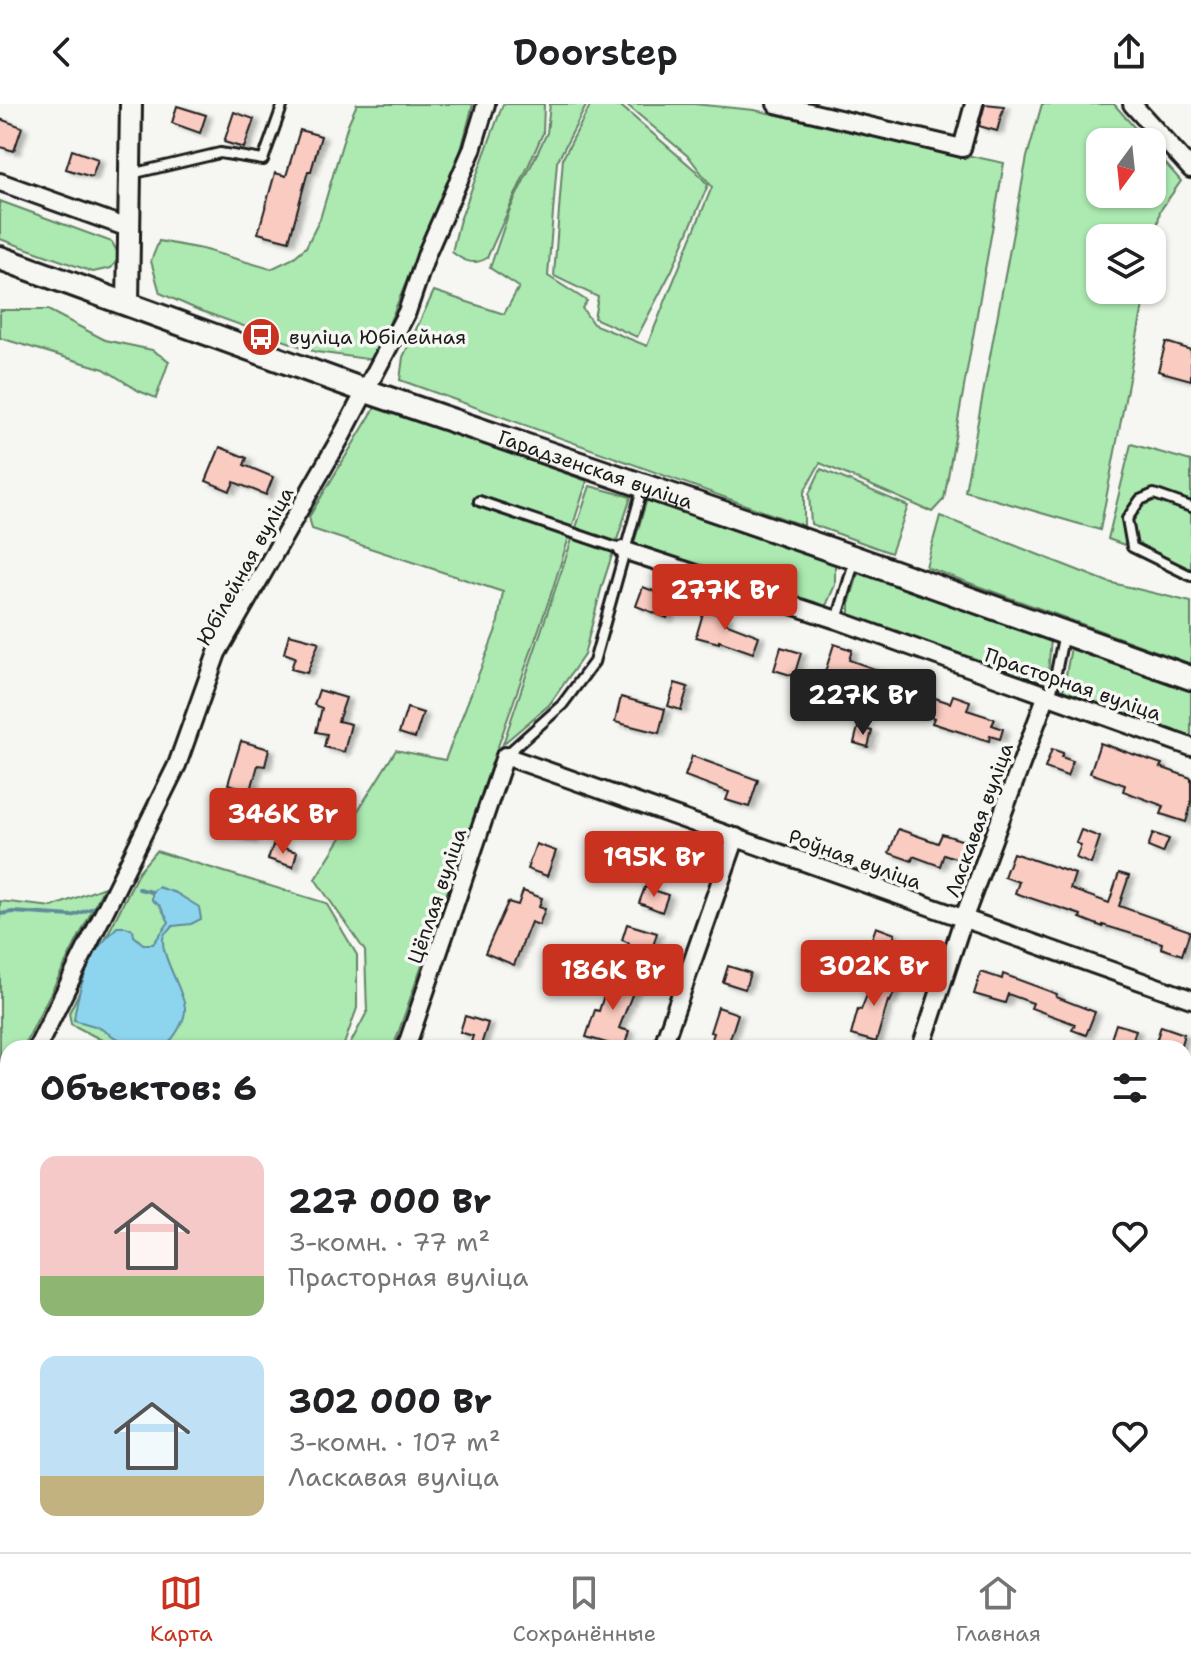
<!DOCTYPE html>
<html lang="ru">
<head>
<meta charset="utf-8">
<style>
  :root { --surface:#fff; --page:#f6f6f6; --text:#202124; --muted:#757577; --line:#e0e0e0; --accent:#c8321e }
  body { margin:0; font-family:"Shantell Sans",sans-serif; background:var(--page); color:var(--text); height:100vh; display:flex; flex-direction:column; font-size:30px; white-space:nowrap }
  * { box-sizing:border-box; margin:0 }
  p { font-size:26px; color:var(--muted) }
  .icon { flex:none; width:44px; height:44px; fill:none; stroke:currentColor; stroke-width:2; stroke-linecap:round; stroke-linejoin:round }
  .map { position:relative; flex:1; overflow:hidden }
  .details { position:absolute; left:0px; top:936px; width:1192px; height:512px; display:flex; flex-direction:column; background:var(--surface); border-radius:24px 24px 0 0; box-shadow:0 2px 6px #0004 }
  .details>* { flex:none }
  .needle { width:52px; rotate:195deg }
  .buttons { position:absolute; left:1086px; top:24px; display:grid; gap:16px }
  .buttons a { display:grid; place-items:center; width:80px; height:80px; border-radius:16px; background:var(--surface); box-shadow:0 2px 6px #0004; font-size:40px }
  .price { position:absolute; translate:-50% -68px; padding:0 18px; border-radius:8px; background:var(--accent); color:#fff; font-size:26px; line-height:52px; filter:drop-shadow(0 2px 4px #0008) }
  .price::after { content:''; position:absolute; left:50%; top:48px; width:24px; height:18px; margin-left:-12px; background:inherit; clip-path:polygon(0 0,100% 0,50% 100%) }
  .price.active { background:#222; color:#fff }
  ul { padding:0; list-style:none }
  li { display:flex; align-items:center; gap:24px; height:200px; padding:0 40px }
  li span { display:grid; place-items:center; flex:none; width:224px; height:160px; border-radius:16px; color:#555 }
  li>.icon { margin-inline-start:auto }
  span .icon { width:96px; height:96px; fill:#fffc; stroke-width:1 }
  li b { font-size:34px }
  h2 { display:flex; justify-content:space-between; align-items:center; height:96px; padding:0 40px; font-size:34px }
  header { display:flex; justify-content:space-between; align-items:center; height:104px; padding:0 40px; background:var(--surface); font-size:36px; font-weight:600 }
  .menu { display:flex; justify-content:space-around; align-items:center; height:112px; border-top:2px solid var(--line); background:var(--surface); font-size:22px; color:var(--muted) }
  .menu a { display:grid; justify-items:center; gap:4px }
  .menu .active { color:var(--accent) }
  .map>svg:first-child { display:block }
  .green { fill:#aceab1; stroke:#648366; stroke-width:2 }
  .water { fill:#8dd5ee; stroke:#608b9a; stroke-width:2 }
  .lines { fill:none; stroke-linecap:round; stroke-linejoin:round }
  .stream { stroke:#608b9a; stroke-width:4 }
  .building { fill:#facbc1; stroke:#1c1c1c; stroke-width:2; filter:url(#shadow) }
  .service-casing { stroke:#1c1c1c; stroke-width:14 }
  .minor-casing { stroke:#1c1c1c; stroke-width:22 }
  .tertiary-casing { stroke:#1c1c1c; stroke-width:26 }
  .secondary-casing { stroke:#1c1c1c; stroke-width:28 }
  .service { stroke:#f6f6f2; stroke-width:8 }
  .minor { stroke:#f6f6f2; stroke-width:16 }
  .tertiary { stroke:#f6f6f2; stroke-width:20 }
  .secondary { stroke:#f6f6f2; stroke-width:22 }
  .labels { text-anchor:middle; stroke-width:7; stroke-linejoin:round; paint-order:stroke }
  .poi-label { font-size:20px; fill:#1c1c1c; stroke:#f6f6f2; text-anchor:start }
  .street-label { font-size:20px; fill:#1c1c1c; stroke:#f6f6f2 }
</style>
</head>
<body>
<header><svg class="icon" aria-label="back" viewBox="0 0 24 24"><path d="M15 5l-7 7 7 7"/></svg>Doorstep<svg class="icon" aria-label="share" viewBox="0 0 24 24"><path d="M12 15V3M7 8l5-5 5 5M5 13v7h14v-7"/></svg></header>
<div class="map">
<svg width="1191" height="1448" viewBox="0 0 1191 1448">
  <defs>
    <filter id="shadow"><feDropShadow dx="5.5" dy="3" stdDeviation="2" flood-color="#0004"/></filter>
  </defs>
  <rect width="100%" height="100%" fill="#f6f6f2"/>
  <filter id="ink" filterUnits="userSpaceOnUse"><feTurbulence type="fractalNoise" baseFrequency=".0125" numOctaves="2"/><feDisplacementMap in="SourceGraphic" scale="16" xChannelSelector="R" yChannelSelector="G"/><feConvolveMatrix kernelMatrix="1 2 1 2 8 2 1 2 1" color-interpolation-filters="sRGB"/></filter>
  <g filter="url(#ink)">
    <g class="green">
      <polygon points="357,0 473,0 461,46 374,256 316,248 196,205 160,189 151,157 159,137 202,145 271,165 292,155 306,143 320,115 348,20"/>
      <path d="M503,0H544L543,29L487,154C474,162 463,157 452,148L459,119Z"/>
      <polygon points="550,0 587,0 557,58 548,172 587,197 582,204 593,220 647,242 712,83 689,53 626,0 694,0 754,6 1004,59 944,395 932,408 820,359 804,388 804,422 400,276 403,253 434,187 504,210 519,183 490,164 510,105 547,29"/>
      <polygon points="591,0 622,3 696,67 708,81 672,166 637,233 594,214 598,193 554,172 563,54"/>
      <polygon points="1042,0 1114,0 1147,38 1100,38 1100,90 1152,90 1152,44 1181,77 1160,107 1152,152 1152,134 1100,134 1100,186 1146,186 1100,426 965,387 1027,53"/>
      <polygon points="0,97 112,138 120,153 111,164 93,168 0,135"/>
      <polygon points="0,206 48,206 105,236 152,246 169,257 156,294 139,287 104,265 0,234"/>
      <polygon points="376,302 587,377 550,493 393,944 348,944 367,908 365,847 315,775 396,646 445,656 497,523 503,488 312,425 309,413"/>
      <polygon points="1131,340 1191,357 1191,465 1108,435"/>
      <polygon points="821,365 908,402 891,449 811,420 809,390"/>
      <polygon points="590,382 631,393 602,482 584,551 549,601 503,640"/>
      <polygon points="647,395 835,461 835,481 825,504 634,439"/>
      <polygon points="940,412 1108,478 1191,498 1191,560 926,463"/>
      <polygon points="860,464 1051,535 1048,569 1044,578 1035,582 850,517 850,497"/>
      <polygon points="1071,543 1191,585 1191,634 1063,587"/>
      <polygon points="156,747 326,799 357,851 357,904 343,943 117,944 71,920 69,909 139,767"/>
      <polygon points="104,783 23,944 8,944 8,973 0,989 0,797 52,803"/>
      <polygon points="432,1440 599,1440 609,1448 427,1448"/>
      <polygon points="939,1440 1030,1440 1027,1448 937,1448"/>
    </g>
    <path class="water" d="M158,783L176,789L199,803L201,815L191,820L173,822C170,825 166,827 164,831C157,846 184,887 185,904C186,918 173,934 165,944L131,939L116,934L98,923L74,916C77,892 85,863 99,843C104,836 111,830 117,823H126L133,826L134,832L143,840H153L169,818L160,802L152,796V788Z"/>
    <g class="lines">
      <g class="stream">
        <polyline points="139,785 152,788"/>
        <polyline points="0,810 13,808 72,812 98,802"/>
      </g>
    </g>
    <g class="building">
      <polygon points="985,0 1004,2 997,27 979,22"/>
      <polygon points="177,2 206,11 200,29 172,19"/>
      <polygon points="234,8 254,15 244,44 224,38"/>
      <polygon points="0,15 22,23 14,47 0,43"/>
      <polygon points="300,26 321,32 311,67 308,67 289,137 258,129 275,69 286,72"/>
      <polygon points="72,46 98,55 92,73 66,65"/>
      <polygon points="1166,238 1191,246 1191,276 1158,267"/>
      <polygon points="220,343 247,354 244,361 273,373 266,391 234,378 230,387 206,377"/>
      <polygon points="643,483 674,495 667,514 636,502"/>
      <polygon points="704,506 727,513 725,519 759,532 753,549 719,537 719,539 696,533"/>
      <polygon points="289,530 319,538 307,569 291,565 295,553 284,549"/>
      <polygon points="834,540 852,546 849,556 925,583 923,590 950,599 953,591 970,597 967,606 995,615 992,621 1003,625 1000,635 990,632 989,637 932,619 934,614 896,602 897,596 857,583 859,579 825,568"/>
      <polygon points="781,543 801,549 794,572 774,566"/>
      <polygon points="675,579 688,583 681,606 668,602"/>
      <polygon points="319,586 346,594 338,617 351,620 344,648 324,643 327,630 316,628 322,604 314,601"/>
      <polygon points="621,593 665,605 659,629 615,618"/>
      <polygon points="407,604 423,609 415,634 399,629"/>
      <polygon points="858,623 872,627 868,643 854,639"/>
      <polygon points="241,637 269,645 265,662 258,661 251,686 228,680"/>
      <polygon points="1100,639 1162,660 1160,663 1191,674 1191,701 1186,718 1161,710 1164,702 1123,687 1125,681 1090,669"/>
      <polygon points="1052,645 1063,649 1061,653 1073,657 1067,672 1045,664"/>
      <polygon points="692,652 758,676 749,703 726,696 729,688 685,672"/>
      <polygon points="227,710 257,719 251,736 222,727"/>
      <polygon points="898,725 938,739 942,730 964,737 958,755 944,750 940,762 913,752 912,757 889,749"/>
      <polygon points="1081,726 1100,733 1091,760 1076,754 1081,741 1076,739"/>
      <polygon points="1153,729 1169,735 1163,749 1148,743"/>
      <polygon points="536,740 556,747 547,772 527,765"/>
      <polygon points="273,741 297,748 293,763 268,755"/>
      <polygon points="1013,749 1075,770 1070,785 1109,799 1119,769 1129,772 1119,802 1190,827 1182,851 1161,844 1162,839 1103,821 1103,823 1080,814 1081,811 1015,789 1019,778 1004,773"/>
      <polygon points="645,783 668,791 662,808 639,799"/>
      <polygon points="523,787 542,794 539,803 545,805 539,821 531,818 514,861 485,849 508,798 518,801"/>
      <polygon points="627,820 657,829 648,859 625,851 629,839 622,836"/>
      <polygon points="876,823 895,830 888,850 869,843"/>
      <polygon points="728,862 750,869 745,885 723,878"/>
      <polygon points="876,868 899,878 890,898 888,897 876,938 851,931 858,905 861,906"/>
      <polygon points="981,868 1002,875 1003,870 1057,890 1056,893 1095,908 1086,931 1072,926 1075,920 1031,904 1033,899 1008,890 1005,899 974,890"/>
      <polygon points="611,869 637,878 619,924 629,927 624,944 586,933 595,906 599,907"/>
      <polygon points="718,903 738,910 727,944 709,944 714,929 710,928"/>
      <polygon points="465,912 488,919 481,941 471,938 473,932 460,928"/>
      <polygon points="1116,920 1136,926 1130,944 1108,944"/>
      <polygon points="1161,922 1184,930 1180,944 1154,944"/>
    </g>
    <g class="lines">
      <g class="service-casing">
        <g id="service">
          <polyline points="131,70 220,49 263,56 283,0"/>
          <polyline points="479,397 623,446"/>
          <polyline points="1191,403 1154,390 1140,396 1127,415 1132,443 1191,472"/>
          <polyline points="837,516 855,455"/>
          <polyline points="1046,592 1053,583 1064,529"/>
          <polyline points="505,652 562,601 594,558 643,382"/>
          <polyline points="1184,1267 1191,1266"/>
        </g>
      </g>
      <g class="minor-casing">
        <g id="minor">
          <polyline points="776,0 962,44 974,0"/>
          <polyline points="1132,0 1191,65"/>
          <polyline points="0,78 131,125"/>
          <polyline points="623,446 837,516 1191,643"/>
          <polyline points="37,944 177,661 217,549 341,333 407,208 427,149 472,46 486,0"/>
          <polyline points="406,944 505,652 1191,895"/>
          <polyline points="662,944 736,733"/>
          <polyline points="921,944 963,816 1046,593"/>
          <polyline points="0,1022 8,1005"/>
          <polyline points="1184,1133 1191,1135"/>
          <polyline points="0,1367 8,1371"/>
          <polyline points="620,1440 629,1448"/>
          <polyline points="664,1448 669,1440"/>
          <polyline points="923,1448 925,1440"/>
        </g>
      </g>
      <g class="tertiary-casing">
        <polyline id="tertiary" points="128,201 131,0"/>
      </g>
      <g class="secondary-casing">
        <g id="secondary">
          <path id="s1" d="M0,154L366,287L855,454L1191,574"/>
        </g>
      </g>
      <use href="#service" class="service"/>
      <use href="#minor" class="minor"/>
      <use href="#tertiary" class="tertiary"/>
      <use href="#secondary" class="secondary"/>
    </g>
  </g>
  <defs>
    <g id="bus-disc" transform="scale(2)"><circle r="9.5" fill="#c8321e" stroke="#f6f6f2"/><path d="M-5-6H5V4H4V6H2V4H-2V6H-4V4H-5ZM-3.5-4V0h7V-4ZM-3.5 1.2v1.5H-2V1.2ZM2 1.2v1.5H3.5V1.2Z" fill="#fff"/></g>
  </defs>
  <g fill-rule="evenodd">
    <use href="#bus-disc" x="261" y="233"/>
  </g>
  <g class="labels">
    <g class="poi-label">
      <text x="289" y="240">вуліца Юбілейная</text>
    </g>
    <g class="street-label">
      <text dy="7" stroke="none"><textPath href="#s1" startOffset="632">Гарадзенская вуліца</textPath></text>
      <text transform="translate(245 462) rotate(-61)" y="7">Юбілейная вуліца</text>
      <text transform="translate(1073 580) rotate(19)" y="7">Прасторная вуліца</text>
      <text transform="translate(979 716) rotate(-70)" y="7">Ласкавая вуліца</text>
      <text transform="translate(855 755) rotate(20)" y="7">Роўная вуліца</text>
      <text transform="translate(437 792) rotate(-71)" y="7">Цёплая вуліца</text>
    </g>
  </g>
</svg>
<div class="buttons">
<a><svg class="needle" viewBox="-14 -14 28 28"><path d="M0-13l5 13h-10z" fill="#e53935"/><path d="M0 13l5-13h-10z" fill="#757577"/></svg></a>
<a><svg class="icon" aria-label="layers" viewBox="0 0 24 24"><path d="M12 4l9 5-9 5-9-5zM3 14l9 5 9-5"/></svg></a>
</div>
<b class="price" style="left:725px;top:528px">277K Br</b>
<b class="price active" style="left:863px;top:633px">227K Br</b>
<b class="price" style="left:283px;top:752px">346K Br</b>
<b class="price" style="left:654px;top:795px">195K Br</b>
<b class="price" style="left:874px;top:904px">302K Br</b>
<b class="price" style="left:613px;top:908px">186K Br</b>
<section class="details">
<h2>Объектов: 6<svg class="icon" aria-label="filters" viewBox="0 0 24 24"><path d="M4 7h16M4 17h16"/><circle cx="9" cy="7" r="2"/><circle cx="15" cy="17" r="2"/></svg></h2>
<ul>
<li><span style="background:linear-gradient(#f6c9c9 75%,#8fb573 0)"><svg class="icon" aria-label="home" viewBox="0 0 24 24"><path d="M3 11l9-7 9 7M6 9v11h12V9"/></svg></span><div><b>227 000 Br</b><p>3-комн. · 77 m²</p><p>Прасторная вуліца</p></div><svg class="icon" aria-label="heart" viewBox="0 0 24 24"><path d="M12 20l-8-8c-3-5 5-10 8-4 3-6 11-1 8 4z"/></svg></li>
<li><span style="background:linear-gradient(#bfe0f5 75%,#c2b280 0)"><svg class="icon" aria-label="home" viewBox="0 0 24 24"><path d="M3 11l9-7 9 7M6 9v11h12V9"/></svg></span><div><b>302 000 Br</b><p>3-комн. · 107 m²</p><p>Ласкавая вуліца</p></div><svg class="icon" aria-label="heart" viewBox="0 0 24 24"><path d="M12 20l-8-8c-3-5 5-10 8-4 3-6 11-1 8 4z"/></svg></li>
</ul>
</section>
</div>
<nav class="menu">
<a class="active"><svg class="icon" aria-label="map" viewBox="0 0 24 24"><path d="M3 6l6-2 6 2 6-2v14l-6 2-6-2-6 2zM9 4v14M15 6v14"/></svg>Карта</a>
<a><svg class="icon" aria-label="saved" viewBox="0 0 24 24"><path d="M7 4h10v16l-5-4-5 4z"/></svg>Сохранённые</a>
<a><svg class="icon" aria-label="home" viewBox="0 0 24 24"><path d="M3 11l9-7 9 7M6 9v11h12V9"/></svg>Главная</a>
</nav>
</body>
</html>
